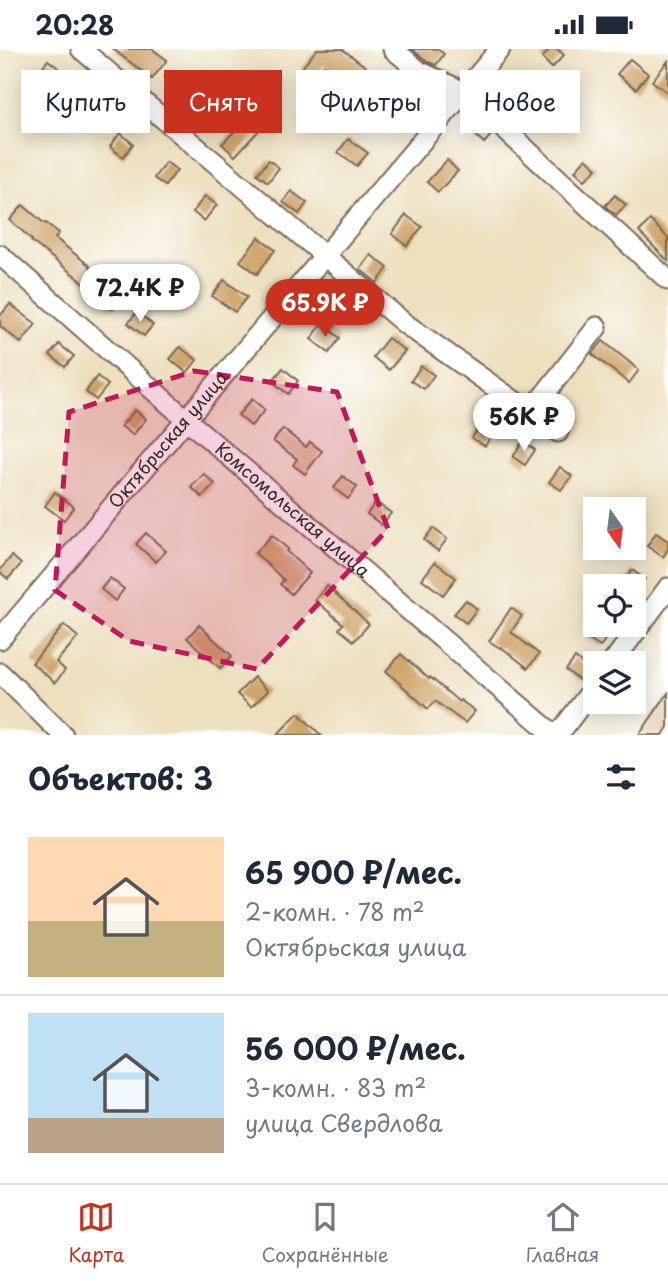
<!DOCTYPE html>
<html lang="ru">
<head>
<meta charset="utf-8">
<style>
  :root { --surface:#fff; --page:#f2f2f3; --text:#1f2937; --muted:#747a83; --line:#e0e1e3; --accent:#c8321e }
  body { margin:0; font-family:"Playpen Sans",sans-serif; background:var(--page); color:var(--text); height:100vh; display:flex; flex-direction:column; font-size:26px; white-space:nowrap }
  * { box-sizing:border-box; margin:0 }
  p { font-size:23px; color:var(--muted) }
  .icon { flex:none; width:38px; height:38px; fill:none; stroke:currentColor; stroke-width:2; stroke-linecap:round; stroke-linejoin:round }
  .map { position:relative; height:686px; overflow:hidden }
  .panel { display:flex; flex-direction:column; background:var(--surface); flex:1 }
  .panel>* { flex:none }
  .top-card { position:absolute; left:21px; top:21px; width:626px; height:63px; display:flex; gap:14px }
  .needle { width:46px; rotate:166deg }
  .tools { position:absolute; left:583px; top:448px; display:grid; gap:14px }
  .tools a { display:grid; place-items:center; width:63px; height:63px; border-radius:0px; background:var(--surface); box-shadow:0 4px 18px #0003; font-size:35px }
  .price { position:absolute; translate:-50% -60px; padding:0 16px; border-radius:24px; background:#fff; color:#222; font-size:23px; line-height:46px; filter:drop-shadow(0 2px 4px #0008) }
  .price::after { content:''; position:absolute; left:50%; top:42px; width:21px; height:16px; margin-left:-10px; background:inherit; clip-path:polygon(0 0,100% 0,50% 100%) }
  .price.selected { background:var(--accent); color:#fff }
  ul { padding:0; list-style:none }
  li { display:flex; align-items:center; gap:21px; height:175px; padding:0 28px }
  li+li { border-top:2px solid var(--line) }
  li span { display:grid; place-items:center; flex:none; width:196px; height:140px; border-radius:0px; color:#555 }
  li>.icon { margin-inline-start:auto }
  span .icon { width:84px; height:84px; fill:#fffc; stroke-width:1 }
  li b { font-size:30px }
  h2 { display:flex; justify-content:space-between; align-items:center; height:84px; padding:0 28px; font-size:30px }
  .tag { padding:0 24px; border-radius:0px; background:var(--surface); box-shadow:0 4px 18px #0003; font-size:24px; line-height:63px }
  .tag.selected { background:var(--accent); color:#fff }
  .status { display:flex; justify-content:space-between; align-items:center; height:49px; padding:0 35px; background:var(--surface); direction:ltr }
  .status svg { height:19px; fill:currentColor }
  .tab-bar { display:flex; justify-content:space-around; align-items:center; height:98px; border-top:2px solid var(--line); background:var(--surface); font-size:19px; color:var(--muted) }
  .tab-bar a { display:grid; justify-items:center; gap:4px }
  .tab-bar .selected { color:var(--accent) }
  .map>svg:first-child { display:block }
  .building { fill:#cea366 }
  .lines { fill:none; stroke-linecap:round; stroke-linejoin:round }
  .minor-casing { stroke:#796a56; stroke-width:23 }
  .minor { stroke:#fff; stroke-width:19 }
  .marked { fill:#c2185b; fill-opacity:0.2; stroke:#c2185b; stroke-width:5; stroke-dasharray:14 9; stroke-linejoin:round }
  .labels { text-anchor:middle; stroke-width:6; stroke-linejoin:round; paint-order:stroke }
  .street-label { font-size:18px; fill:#3b2a1e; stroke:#fff }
</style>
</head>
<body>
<div class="status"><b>20:28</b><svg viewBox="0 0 49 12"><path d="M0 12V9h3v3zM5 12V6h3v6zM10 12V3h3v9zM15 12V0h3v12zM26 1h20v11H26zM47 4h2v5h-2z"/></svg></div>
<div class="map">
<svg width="668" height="686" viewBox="0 0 668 686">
  <rect width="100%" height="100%" fill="#fff"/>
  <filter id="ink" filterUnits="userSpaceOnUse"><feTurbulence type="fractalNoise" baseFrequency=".0143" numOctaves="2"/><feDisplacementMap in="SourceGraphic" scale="14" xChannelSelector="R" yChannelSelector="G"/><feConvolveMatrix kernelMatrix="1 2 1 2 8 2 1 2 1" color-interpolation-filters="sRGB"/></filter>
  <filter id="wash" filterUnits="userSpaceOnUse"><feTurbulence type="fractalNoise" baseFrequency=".00686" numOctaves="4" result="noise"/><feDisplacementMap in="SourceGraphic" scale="28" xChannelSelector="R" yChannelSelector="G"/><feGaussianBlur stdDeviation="1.57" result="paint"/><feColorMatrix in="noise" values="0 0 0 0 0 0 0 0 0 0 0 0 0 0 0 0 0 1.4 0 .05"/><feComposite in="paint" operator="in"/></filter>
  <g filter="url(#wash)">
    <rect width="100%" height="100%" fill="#ede0bf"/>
    <g id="blocks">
      <g class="building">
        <polygon points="113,0 152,0 167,11 152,30"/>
        <polygon points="317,0 342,0 366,18 351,37 324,16 313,30 301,20"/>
        <polygon points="412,0 437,0 444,5 436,16 428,13"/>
        <polygon points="550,0 557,0 564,6 552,19 542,9"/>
        <polygon points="630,10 648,25 636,40 617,25"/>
        <polygon points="48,11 61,21 46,40 33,30"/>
        <polygon points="668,12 668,44 652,32"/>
        <polygon points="175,35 203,60 209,52 222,63 208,81 166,45"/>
        <polygon points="509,47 521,59 512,69 499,57"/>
        <polygon points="90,48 103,58 88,77 75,67"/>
        <polygon points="385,50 398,60 384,76 372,67"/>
        <polygon points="252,64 265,75 235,107 222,95"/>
        <polygon points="481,75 492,85 484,94 473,84"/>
        <polygon points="120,84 133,95 123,108 110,98"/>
        <polygon points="348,90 368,104 357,117 338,103"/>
        <polygon points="586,109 597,119 585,131 575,122"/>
        <polygon points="269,111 279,119 268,133 257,125"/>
        <polygon points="447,111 458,122 438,143 427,133"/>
        <polygon points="166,113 177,121 165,137 154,129"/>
        <polygon points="291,142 307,154 299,165 283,153"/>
        <polygon points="615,146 626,156 616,166 605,157"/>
        <polygon points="205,147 217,156 204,172 193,163"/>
        <polygon points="23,156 45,175 46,174 59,184 55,189 90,217 89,218 124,247 113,260 87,239 88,237 31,192 32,191 10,171"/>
        <polygon points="406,166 422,178 407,197 392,185"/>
        <polygon points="650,171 668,189 668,212 639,183"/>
        <polygon points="259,188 275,201 257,225 240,212"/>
        <polygon points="371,206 388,219 377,234 360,220"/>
        <polygon points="224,231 247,248 235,263 212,247"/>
        <polygon points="10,255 36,275 21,294 0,277 0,267"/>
        <polygon points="137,263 153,276 144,287 128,274"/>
        <polygon points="322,275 340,289 329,304 311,290"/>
        <polygon points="388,289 405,302 389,321 373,308"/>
        <polygon points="603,292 639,321 629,334 592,305"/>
        <polygon points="59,295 74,307 65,318 50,306"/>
        <polygon points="180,298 197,311 187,324 170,310"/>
        <polygon points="421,317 434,326 424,340 411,332"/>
        <polygon points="283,319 298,332 288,345 272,332"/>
        <polygon points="97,327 108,336 96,351 86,343"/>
        <polygon points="252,350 265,361 251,377 238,366"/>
        <polygon points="135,361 146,370 133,386 121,377"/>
        <polygon points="485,368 498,376 485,397 472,389"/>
        <polygon points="283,380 306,398 310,393 322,402 305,425 293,416 297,410 273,392"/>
        <polygon points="523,392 535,401 525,416 513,408"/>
        <polygon points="560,418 572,427 561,441 549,433"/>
        <polygon points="204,425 215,435 202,448 191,438"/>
        <polygon points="343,427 357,438 348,450 334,439"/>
        <polygon points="55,443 74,458 64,471 45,457"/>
        <polygon points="376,453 391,464 382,476 367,465"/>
        <polygon points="433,479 447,490 438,502 424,491"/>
        <polygon points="146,484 166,502 156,513 136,495"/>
        <polygon points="656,484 668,492 668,500 663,508 647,497"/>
        <polygon points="272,486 288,500 286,502 310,524 291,545 280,535 284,531 255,504"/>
        <polygon points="12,507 21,515 8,530 0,523 0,521"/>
        <polygon points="435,513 456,529 443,546 422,530"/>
        <polygon points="632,521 645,530 641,537 621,537"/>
        <polygon points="110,529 124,540 115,552 101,540"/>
        <polygon points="327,537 369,575 354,592 339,580 343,575 315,551"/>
        <polygon points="466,551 477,560 466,574 454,565"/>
        <polygon points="511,559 522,567 511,583 539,605 528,619 501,598 500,599 489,592"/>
        <polygon points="64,576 78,588 56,613 65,621 55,634 32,614"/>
        <polygon points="199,576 232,607 220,619 187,589"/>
        <polygon points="595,576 615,576 600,598 586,589"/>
        <polygon points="401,605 429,630 430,628 459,653 460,651 475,662 465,674 435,652 428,660 386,622"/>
        <polygon points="575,609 589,620 580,632 566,621"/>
        <polygon points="254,628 268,642 251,658 237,645"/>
        <polygon points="668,644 668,678 663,686 639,686"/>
        <polygon points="298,664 321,686 277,686"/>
      </g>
    </g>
  </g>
  <g filter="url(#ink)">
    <use href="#blocks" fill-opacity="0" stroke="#796a56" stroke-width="2"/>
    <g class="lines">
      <g class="minor-casing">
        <g id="minor">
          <polyline points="81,0 404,274 558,383"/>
          <polyline points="393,0 419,22 464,43 668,231"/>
          <path id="s1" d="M0,206L187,371L554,686"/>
          <polyline points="530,364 597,278"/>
          <path id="s2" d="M0,590L500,0"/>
          <polyline points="612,614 668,539"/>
          <polyline points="0,624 63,686"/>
          <polyline points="558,686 595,637"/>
        </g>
      </g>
      <use href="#minor" class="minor"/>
    </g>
  </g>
  <path class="marked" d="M194,322L337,343L388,480L257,620L129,592L55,541L69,363Z"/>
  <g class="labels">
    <g class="street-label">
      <text dy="6" stroke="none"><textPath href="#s2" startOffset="261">Октябрьская улица</textPath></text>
      <text dy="6" stroke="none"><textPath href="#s1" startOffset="388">Комсомольская улица</textPath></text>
    </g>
  </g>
</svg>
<div class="tools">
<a><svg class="needle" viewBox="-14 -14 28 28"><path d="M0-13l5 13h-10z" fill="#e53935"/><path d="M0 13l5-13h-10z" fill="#747a83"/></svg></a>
<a><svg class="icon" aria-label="locate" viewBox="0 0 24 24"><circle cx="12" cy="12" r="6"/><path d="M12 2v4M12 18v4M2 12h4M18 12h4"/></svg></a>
<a><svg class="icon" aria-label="layers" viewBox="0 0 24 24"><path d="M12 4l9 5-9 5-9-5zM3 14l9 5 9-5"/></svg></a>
</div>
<b class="price" style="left:140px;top:275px">72.4K ₽</b>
<b class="price selected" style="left:325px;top:290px">65.9K ₽</b>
<b class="price" style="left:524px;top:404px">56K ₽</b>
<div class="top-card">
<a class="tag">Купить</a>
<a class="tag selected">Снять</a>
<a class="tag">Фильтры</a>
<a class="tag">Новое</a>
</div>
</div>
<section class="panel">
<h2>Объектов: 3<svg class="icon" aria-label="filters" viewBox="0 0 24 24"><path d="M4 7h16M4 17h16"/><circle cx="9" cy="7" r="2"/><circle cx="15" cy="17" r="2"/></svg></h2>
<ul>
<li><span style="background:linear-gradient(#ffd9b3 60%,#c2b280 0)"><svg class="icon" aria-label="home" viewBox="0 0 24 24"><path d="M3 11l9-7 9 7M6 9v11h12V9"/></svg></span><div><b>65 900 ₽/мес.</b><p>2-комн. · 78 m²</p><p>Октябрьская улица</p></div></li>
<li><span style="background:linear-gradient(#bfe0f5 75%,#b9a48a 0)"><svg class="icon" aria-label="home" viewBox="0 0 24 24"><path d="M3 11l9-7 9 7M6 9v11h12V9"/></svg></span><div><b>56 000 ₽/мес.</b><p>3-комн. · 83 m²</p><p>улица Свердлова</p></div></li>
</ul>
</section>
<nav class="tab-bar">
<a class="selected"><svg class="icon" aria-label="map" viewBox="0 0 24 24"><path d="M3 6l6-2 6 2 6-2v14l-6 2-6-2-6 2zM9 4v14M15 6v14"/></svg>Карта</a>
<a><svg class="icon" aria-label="saved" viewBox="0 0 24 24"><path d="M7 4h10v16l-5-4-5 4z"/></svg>Сохранённые</a>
<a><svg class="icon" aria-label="home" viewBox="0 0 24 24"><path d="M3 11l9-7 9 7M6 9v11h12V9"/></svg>Главная</a>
</nav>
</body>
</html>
